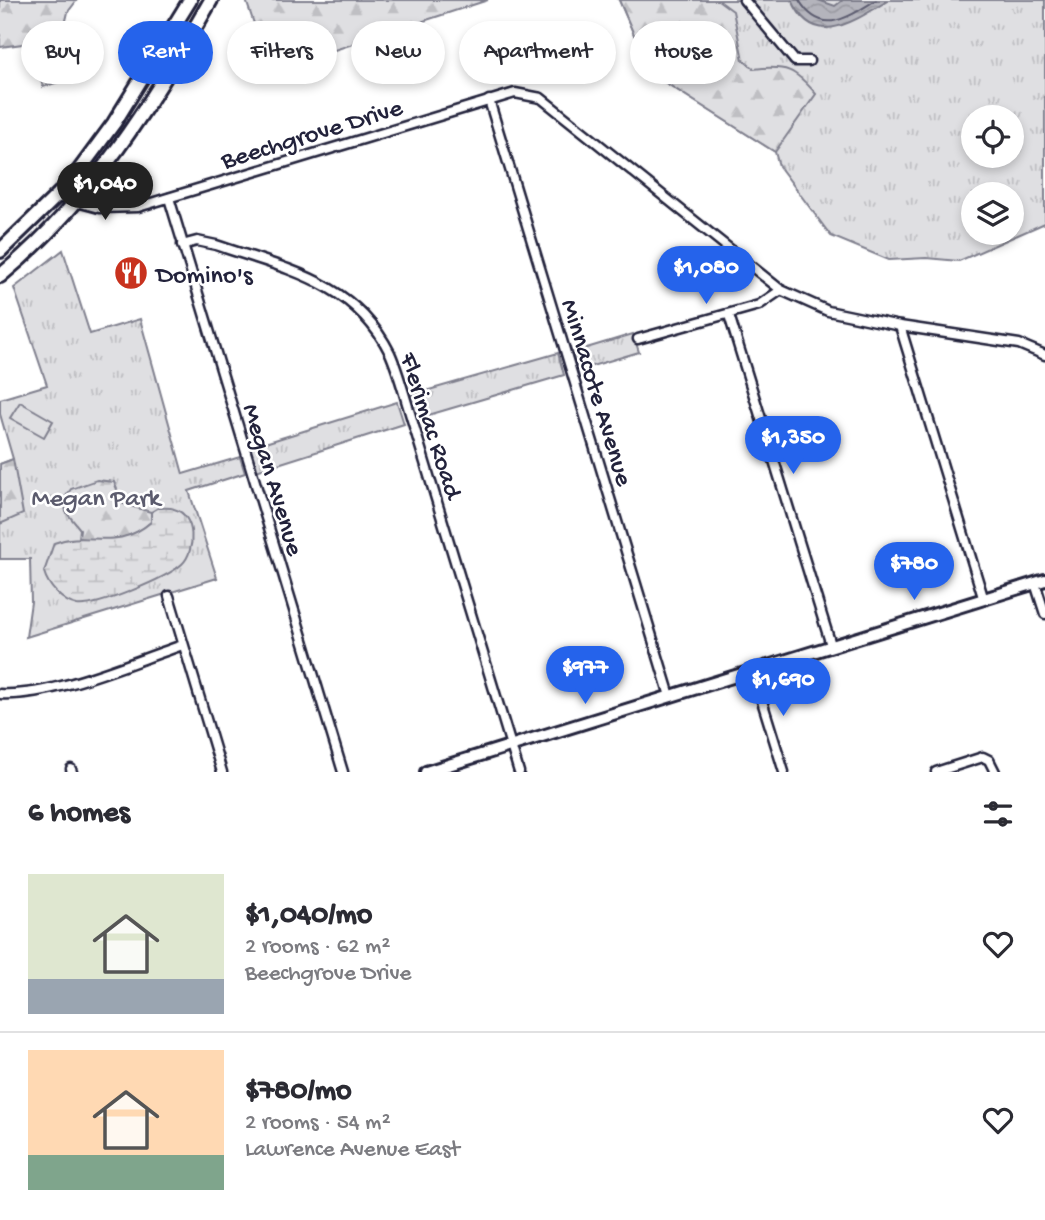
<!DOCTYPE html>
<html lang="en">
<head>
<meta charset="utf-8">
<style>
  :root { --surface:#fff; --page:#f7f7f7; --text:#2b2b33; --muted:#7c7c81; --line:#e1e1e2; --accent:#2563eb }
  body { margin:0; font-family:"Gochi Hand",sans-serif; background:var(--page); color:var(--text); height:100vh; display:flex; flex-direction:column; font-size:26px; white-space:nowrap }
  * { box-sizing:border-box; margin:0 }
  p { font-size:23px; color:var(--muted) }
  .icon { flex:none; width:38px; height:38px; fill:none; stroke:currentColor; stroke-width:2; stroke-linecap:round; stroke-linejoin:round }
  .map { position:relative; height:772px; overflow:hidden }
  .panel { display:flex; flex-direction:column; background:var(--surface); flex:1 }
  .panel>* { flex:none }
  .guide { position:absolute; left:21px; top:21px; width:1004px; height:63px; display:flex; gap:14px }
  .buttons { position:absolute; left:961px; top:105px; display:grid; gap:14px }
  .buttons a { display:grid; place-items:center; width:63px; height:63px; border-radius:50%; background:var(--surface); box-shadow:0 4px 10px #0003; font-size:35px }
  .price { position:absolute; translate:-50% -60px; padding:0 16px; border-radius:24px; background:var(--accent); color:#fff; font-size:23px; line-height:46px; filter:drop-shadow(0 2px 4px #0008) }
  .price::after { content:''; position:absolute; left:50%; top:42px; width:21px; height:16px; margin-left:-10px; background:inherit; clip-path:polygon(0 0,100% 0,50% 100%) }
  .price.on { background:#222; color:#fff }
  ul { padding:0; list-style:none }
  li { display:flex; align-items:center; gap:21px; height:175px; padding:0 28px }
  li+li { border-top:2px solid var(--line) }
  li span { display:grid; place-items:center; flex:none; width:196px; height:140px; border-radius:0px; color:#555 }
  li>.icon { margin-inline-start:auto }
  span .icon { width:84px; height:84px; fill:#fffc; stroke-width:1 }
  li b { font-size:30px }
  h2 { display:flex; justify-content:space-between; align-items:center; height:84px; padding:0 28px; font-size:30px }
  .tag { padding:0 24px; border-radius:32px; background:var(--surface); box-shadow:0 4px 10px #0003; font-size:24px; line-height:63px }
  .tag.on { background:var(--accent); color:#fff }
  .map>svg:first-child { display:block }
  .grass { fill:url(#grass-tufts); stroke:#80808e; stroke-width:2; fill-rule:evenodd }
  .forest { fill:url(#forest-firs); stroke:#80808e; stroke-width:2 }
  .wetland { fill:url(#wetland-marsh); stroke:#80808e; stroke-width:2 }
  .garden { fill:#dfdfe2; stroke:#80808e; stroke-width:2 }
  .water { fill:url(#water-waves); stroke:#7a7a88; stroke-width:2 }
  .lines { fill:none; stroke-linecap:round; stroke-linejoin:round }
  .shore { stroke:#5c5c6f; stroke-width:2 }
  .minor-casing { stroke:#22223b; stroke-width:13 }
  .secondary-casing { stroke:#22223b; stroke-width:16 }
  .primary-casing { stroke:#22223b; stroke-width:18 }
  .minor { stroke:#fff; stroke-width:8 }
  .secondary { stroke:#fff; stroke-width:10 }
  .primary { stroke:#fff; stroke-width:12 }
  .labels { text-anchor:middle; stroke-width:5; stroke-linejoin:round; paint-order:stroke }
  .street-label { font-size:26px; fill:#22223b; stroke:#fff }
  .poi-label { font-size:26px; fill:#22223b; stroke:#fff; text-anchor:start }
  .park-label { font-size:26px; fill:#5b5b6d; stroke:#fff }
</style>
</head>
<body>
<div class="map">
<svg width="1045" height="772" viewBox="0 0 1045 772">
  <defs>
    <pattern id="grass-tufts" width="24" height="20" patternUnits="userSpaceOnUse" patternTransform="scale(1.75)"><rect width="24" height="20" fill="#dfdfe2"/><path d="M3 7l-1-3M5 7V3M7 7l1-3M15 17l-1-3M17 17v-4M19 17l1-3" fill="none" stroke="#bfbfc3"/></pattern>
    <pattern id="forest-firs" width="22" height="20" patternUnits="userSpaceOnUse" patternTransform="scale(1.75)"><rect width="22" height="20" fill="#dfdfe2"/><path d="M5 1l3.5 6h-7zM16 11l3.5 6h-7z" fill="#bfbfc3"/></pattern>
    <pattern id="wetland-marsh" width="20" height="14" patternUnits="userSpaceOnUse" patternTransform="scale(1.75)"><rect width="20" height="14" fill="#dfdfe2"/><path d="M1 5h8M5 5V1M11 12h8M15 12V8" fill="none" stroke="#bfbfc3"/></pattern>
    <pattern id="water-waves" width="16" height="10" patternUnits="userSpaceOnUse" patternTransform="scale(1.75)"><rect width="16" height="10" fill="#b4b4bc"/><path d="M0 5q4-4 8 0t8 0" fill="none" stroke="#9a9aa2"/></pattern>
  </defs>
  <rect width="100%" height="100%" fill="#fff"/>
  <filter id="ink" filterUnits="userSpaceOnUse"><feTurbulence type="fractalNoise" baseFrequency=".0143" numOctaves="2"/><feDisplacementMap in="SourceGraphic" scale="14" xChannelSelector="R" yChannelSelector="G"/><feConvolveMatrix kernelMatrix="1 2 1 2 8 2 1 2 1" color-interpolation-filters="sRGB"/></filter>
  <g filter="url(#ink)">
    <g class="grass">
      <path d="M619,0H1045V223L959,261L926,258L889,260L831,236L779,166L775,152L666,83L648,67ZM973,117H1012V156H973ZM973,194H1012V233H973Z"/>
      <polygon points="63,250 90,334 140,319 183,474 240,457 245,473 189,491 217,578 26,637 31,602 30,559 0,559 0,464 13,459 0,414 0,399 47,385 14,288"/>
      <polygon points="633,334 639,352 575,371 570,353"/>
      <polygon points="558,353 564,375 415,419 408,396"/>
      <polygon points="397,402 404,424 256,471 249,448"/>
    </g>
    <g class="forest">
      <polygon points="0,0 77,0 68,12 63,33 30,43 0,47"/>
      <polygon points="246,0 488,0 270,71"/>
      <path d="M619,0H718L733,11L743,60L754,69C786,65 795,69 816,94L775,152L666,83L648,67Z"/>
      <polygon points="13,459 23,514 0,524 0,464"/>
      <path d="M97,480L114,482L123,504L151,512L152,521C132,540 105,544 79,538L80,529L66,512L64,499L71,489Z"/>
    </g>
    <path class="wetland" d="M158,508C163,508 170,507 174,509C196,515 196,551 182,564C167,578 96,608 77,605C62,602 48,586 44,572L54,543C89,529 115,553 151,522V512Z"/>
    <g class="garden">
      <polygon points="51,38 64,80 43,87 30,45"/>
      <polygon points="20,402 53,421 44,437 10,418"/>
    </g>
    <path class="water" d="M792,0H818L835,6L843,0H889C857,19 814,52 792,0Z"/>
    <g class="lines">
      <path class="shore" d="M799,0C822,38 848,17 876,0"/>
      <g class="minor-casing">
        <g id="minor">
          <polyline points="744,0 795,61 809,61"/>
          <polyline points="489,100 670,696"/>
          <polyline points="58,197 99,208 138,207 515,93 541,98 781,290 828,311 900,326 1019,344 1045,355"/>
          <polyline points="169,198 343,772"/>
          <path d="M182,245L197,241L216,245C286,269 354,281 390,353C398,371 403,391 409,410L519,772"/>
          <polyline points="729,315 831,645"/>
          <polyline points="900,326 983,597"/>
          <polyline points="638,339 759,305 781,290"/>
          <polyline points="1035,583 1045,614"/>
          <polyline points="169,596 222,772"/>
          <polyline points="753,672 784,772"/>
          <path d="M0,694C54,697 131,662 183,645"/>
          <polyline points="71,769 72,772"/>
          <polyline points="936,772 983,757 989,760 995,772"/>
        </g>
      </g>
      <g class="secondary-casing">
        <polyline id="secondary" points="426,772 1045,580"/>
      </g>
      <g class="primary-casing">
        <g id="primary">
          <polyline points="0,251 69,184 114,123 190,0"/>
          <path d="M0,276C90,203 154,100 211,0"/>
        </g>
      </g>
      <use href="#minor" class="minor"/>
      <use href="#secondary" class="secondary"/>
      <use href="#primary" class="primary"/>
    </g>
  </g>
  <defs>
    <g id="restaurant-disc" transform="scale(1.75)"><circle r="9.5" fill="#c8321e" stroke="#fff"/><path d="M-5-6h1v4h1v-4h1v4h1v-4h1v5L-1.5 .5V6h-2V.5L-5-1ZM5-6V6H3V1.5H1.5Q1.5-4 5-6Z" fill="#fff"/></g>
  </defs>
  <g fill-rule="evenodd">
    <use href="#restaurant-disc" x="131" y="273"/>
  </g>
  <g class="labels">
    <g class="street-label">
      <text transform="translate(311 132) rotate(-17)" y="9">Beechgrove Drive</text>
      <text transform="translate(599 392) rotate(73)" y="9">Minnacote Avenue</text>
      <text transform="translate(433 425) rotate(72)" y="9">Flerimac Road</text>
      <text transform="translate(275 479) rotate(73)" y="9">Megan Avenue</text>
    </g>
    <g class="poi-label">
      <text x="156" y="282">Domino's</text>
    </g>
    <g class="park-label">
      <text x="96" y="505">Megan Park</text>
    </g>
  </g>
</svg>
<div class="buttons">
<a><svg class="icon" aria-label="locate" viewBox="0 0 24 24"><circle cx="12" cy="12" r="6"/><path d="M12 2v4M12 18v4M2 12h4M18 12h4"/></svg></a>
<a><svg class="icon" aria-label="layers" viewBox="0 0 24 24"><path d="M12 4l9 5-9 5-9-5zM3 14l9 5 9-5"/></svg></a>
</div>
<b class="price on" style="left:105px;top:222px">$1,040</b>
<b class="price" style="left:706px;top:306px">$1,080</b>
<b class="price" style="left:793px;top:476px">$1,350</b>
<b class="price" style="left:914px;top:602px">$780</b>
<b class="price" style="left:585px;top:706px">$977</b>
<b class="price" style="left:783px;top:718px">$1,690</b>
<div class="guide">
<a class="tag">Buy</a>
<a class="tag on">Rent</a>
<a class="tag">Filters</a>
<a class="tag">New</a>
<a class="tag">Apartment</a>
<a class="tag">House</a>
</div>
</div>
<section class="panel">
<h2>6 homes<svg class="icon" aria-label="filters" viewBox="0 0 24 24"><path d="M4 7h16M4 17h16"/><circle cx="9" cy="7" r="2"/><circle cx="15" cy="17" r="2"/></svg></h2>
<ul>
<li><span style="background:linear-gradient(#dfe7d0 75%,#9aa5b1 0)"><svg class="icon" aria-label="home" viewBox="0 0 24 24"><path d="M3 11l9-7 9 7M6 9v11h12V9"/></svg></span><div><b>$1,040/mo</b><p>2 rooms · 62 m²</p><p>Beechgrove Drive</p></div><svg class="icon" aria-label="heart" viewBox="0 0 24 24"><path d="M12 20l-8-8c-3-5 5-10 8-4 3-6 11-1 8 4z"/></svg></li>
<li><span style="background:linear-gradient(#ffd9b3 75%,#7fa58c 0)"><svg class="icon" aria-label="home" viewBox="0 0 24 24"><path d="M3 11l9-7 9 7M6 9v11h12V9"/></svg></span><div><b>$780/mo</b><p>2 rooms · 54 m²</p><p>Lawrence Avenue East</p></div><svg class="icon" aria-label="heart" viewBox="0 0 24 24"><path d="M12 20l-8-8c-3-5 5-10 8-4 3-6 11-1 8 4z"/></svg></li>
</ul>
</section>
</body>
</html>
